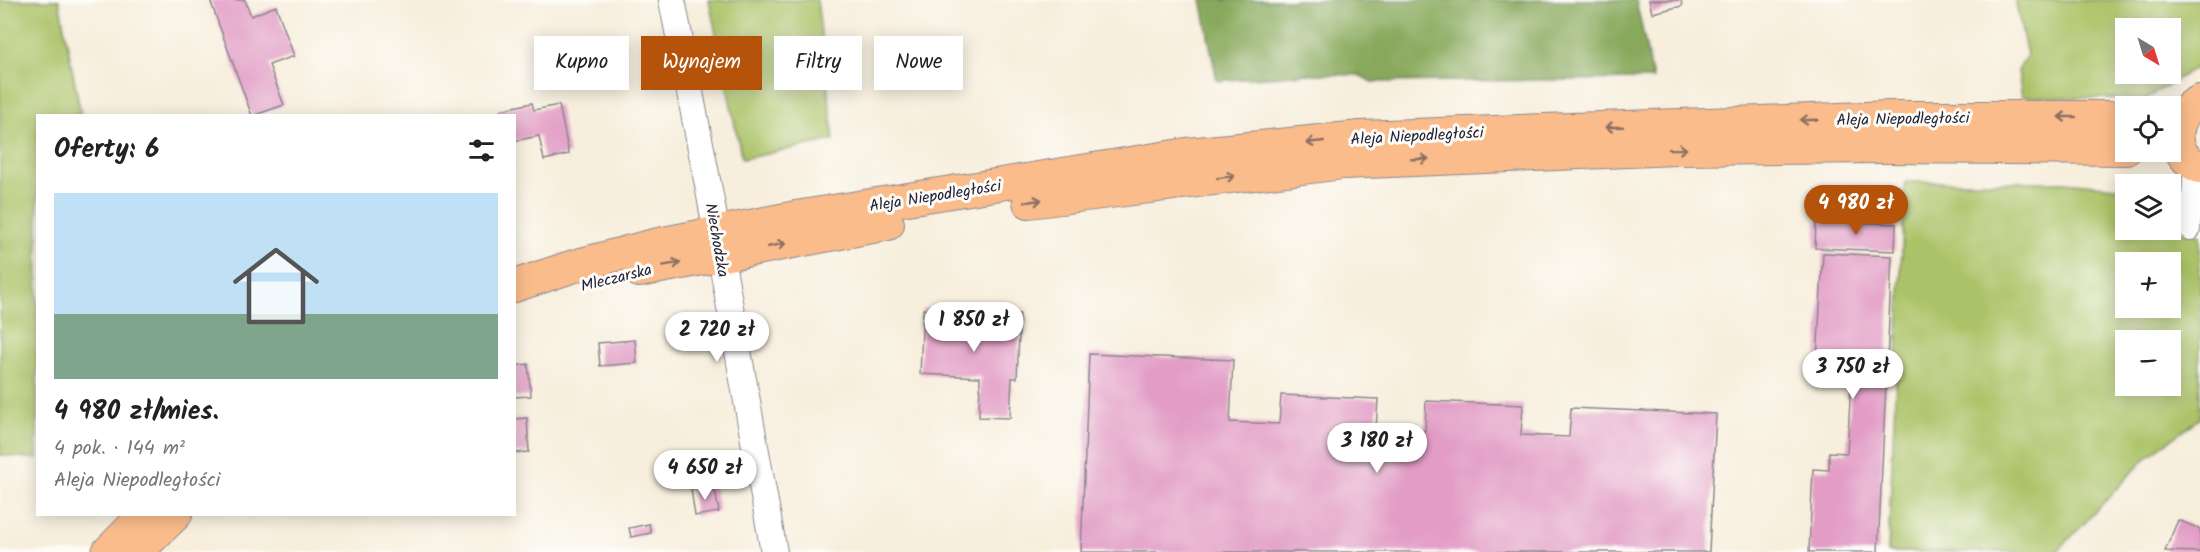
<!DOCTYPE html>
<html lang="pl">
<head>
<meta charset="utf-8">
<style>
  :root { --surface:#fff; --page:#f2f2f2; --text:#222; --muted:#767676; --line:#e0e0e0; --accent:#b45309 }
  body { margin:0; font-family:Kalam,sans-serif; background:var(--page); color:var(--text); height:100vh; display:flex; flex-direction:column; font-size:22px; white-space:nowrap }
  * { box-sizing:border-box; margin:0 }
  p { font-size:20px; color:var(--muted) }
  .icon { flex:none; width:33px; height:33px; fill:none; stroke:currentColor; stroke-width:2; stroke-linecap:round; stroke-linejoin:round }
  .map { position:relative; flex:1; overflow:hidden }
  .drawer { position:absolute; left:36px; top:114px; width:480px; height:402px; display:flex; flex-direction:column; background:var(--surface); border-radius:0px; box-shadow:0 3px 15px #0003 }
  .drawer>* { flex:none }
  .guide { position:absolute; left:534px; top:36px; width:570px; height:54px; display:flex; gap:12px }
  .needle { width:39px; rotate:142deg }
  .fabs { position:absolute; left:2115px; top:18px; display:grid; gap:12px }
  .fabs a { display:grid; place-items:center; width:66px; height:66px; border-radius:0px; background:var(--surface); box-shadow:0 3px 15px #0003; font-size:30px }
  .price { position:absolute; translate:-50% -51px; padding:0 14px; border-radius:21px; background:#fff; color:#222; font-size:20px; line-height:39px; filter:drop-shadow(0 2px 3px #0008) }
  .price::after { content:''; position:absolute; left:50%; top:36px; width:18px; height:14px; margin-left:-9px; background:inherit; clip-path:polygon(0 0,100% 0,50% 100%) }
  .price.selected { background:var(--accent); color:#fff }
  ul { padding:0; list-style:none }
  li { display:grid; align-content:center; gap:12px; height:318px; padding:0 18px }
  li+li { border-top:2px solid var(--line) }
  li span { display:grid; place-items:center; height:186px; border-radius:0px; color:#555 }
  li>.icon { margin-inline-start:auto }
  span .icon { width:108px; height:108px; fill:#fffc; stroke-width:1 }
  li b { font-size:26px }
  h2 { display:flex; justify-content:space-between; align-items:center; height:72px; padding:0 18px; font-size:26px }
  .pill { padding:0 21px; border-radius:0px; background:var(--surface); box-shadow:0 3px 15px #0003; font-size:21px; line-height:54px }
  .pill.selected { background:var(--accent); color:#fff }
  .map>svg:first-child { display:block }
  .green { fill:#abc368; stroke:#667252; stroke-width:1.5; fill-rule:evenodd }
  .forest { fill:#88a95c; stroke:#55664c; stroke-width:1.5 }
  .building { fill:#e29cc6 }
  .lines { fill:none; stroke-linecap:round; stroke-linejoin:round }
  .minor-casing { stroke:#8c888c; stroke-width:22 }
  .tertiary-casing { stroke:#8c888c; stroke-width:28 }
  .primary-casing { stroke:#8c888c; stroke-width:34 }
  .minor { stroke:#fff; stroke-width:20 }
  .tertiary { stroke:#fff; stroke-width:26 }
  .primary { stroke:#fabc8b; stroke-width:32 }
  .oneway { stroke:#8e6f63 }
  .labels { text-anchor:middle; stroke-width:6; stroke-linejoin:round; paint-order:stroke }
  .street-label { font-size:16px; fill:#22223b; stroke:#fdfcf7 }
</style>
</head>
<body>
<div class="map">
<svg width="2200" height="552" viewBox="0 0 2200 552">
  <rect width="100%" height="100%" fill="#fdfcf7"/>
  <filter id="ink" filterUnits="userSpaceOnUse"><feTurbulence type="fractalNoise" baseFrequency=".0167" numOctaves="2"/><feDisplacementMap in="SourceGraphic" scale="12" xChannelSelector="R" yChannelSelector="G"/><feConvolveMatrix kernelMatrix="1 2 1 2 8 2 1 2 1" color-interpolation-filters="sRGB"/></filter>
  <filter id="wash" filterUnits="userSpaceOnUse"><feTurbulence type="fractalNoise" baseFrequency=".008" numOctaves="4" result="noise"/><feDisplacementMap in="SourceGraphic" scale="24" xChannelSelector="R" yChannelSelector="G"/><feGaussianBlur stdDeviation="1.35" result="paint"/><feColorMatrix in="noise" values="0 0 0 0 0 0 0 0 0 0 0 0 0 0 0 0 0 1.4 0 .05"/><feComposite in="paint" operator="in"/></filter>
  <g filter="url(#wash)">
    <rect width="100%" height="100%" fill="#f7eedc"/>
    <g class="green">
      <polygon points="0,0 59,0 81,115 38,116 37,459 0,455"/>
      <polygon points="709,0 817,0 834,140 742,159"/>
      <path d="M2015,0H2200V69H2193L2146,99L2022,97L2018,71L2027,55ZM2126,28H2170V74H2126Z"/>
      <path d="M1905,182H2065L2125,188L2126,230H2170L2171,224L2175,232L2200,234V418L2147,457L2057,552H1888ZM2126,262H2170V308H2126ZM2126,340H2170V386H2126Z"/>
    </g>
    <polygon class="forest" points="1201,0 1636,0 1653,79 1372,82 1359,75 1306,74 1217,81"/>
    <g id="blocks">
      <g class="building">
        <polygon points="210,0 245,0 251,16 276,6 294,56 269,65 284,105 252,116"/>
        <polygon points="1649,0 1681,0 1682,6 1652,13"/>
        <polygon points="532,103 534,110 559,105 569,154 544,160 539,136 514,141 514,116 501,116 500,110"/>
        <polygon points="1816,221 1896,224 1895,251 1815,248"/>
        <polygon points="1823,253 1892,256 1878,552 1809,552 1813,469 1829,470 1829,452 1847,453 1851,381 1816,380"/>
        <polygon points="923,309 1020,314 1017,378 1012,378 1010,418 979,417 980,377 920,374"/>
        <polygon points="635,340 637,363 600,366 598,343"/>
        <polygon points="1089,354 1233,360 1230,422 1279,424 1281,395 1378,399 1376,429 1425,431 1426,401 1523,405 1521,435 1569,437 1571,408 1716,414 1709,552 1081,552"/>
        <polygon points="528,364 531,396 514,397 514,366"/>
        <polygon points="527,418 529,452 514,453 514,419"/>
        <polygon points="714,485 719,512 695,516 691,489"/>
        <polygon points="2178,520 2200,529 2200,552 2165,551"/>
        <polygon points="649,524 651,533 631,537 629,528"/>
      </g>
    </g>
  </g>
  <g filter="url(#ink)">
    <use href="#blocks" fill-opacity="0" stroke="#8c888c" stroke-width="1.5"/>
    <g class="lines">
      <g class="minor-casing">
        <polyline id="minor" points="2190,230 2194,165"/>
      </g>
      <g class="tertiary-casing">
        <polyline id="tertiary" points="672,0 709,190 774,552"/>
      </g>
      <g class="primary-casing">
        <g id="primary">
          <path d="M2200,101C2172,113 2168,156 2200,167"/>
          <polyline points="1029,202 1343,163 1676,149 1884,147 2126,149"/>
          <polyline points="639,271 888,224"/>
          <polyline points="514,286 574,266 654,245 796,217 1187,154 1360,137 1892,117 2126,117"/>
          <polyline points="108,552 145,514"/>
          <polyline points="137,552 176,514"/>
        </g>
      </g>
      <use href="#minor" class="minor"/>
      <use href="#tertiary" class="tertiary"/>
      <use href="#primary" class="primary"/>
    </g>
    <defs><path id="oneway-shaft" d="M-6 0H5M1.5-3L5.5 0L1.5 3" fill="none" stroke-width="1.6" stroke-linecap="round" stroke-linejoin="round" transform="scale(1.5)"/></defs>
    <g class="oneway">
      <use href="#oneway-shaft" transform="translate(2067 117) rotate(-180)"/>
      <use href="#oneway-shaft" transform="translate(1809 120) rotate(178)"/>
      <use href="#oneway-shaft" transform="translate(1614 127) rotate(178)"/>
      <use href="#oneway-shaft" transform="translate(1315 142) rotate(174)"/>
      <use href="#oneway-shaft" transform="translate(1678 149) rotate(-1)"/>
      <use href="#oneway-shaft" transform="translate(1420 159) rotate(-2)"/>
      <use href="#oneway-shaft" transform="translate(1226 177) rotate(-7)"/>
      <use href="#oneway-shaft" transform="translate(1033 201) rotate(-8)"/>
      <use href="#oneway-shaft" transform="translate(777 245) rotate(-11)"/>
      <use href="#oneway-shaft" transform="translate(672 264) rotate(-10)"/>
    </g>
  </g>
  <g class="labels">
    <g class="street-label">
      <text transform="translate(1903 118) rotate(-1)" y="6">Aleja Niepodległości</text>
      <text transform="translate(1417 135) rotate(-3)" y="6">Aleja Niepodległości</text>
      <text transform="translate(935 195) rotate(-9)" y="6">Aleja Niepodległości</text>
      <text transform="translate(718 240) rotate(80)" y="6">Niechodzka</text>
      <text transform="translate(616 277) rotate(-14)" y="6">Mleczarska</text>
    </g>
  </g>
</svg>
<div class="fabs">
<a><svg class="needle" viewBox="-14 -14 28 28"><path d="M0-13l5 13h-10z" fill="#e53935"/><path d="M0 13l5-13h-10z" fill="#767676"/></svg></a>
<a><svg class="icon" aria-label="locate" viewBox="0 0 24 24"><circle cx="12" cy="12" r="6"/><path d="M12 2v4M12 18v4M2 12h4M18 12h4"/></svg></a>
<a><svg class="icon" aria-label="layers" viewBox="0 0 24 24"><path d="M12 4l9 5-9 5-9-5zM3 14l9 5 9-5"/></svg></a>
<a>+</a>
<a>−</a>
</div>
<b class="price selected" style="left:1856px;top:236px">4 980 zł</b>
<b class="price" style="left:974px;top:353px">1 850 zł</b>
<b class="price" style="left:717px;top:363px">2 720 zł</b>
<b class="price" style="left:1853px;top:400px">3 750 zł</b>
<b class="price" style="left:1377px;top:474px">3 180 zł</b>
<b class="price" style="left:705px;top:501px">4 650 zł</b>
<div class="guide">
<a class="pill">Kupno</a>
<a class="pill selected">Wynajem</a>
<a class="pill">Filtry</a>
<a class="pill">Nowe</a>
</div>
<section class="drawer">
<h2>Oferty: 6<svg class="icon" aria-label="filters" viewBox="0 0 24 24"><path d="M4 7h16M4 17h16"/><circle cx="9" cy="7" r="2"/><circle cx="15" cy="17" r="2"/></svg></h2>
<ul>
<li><span style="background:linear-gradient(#bfe0f5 65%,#7fa58c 0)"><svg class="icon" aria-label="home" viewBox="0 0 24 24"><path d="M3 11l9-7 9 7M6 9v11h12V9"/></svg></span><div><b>4 980 zł/mies.</b><p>4 pok. · 144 m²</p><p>Aleja Niepodległości</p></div></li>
</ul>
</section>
</div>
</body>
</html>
